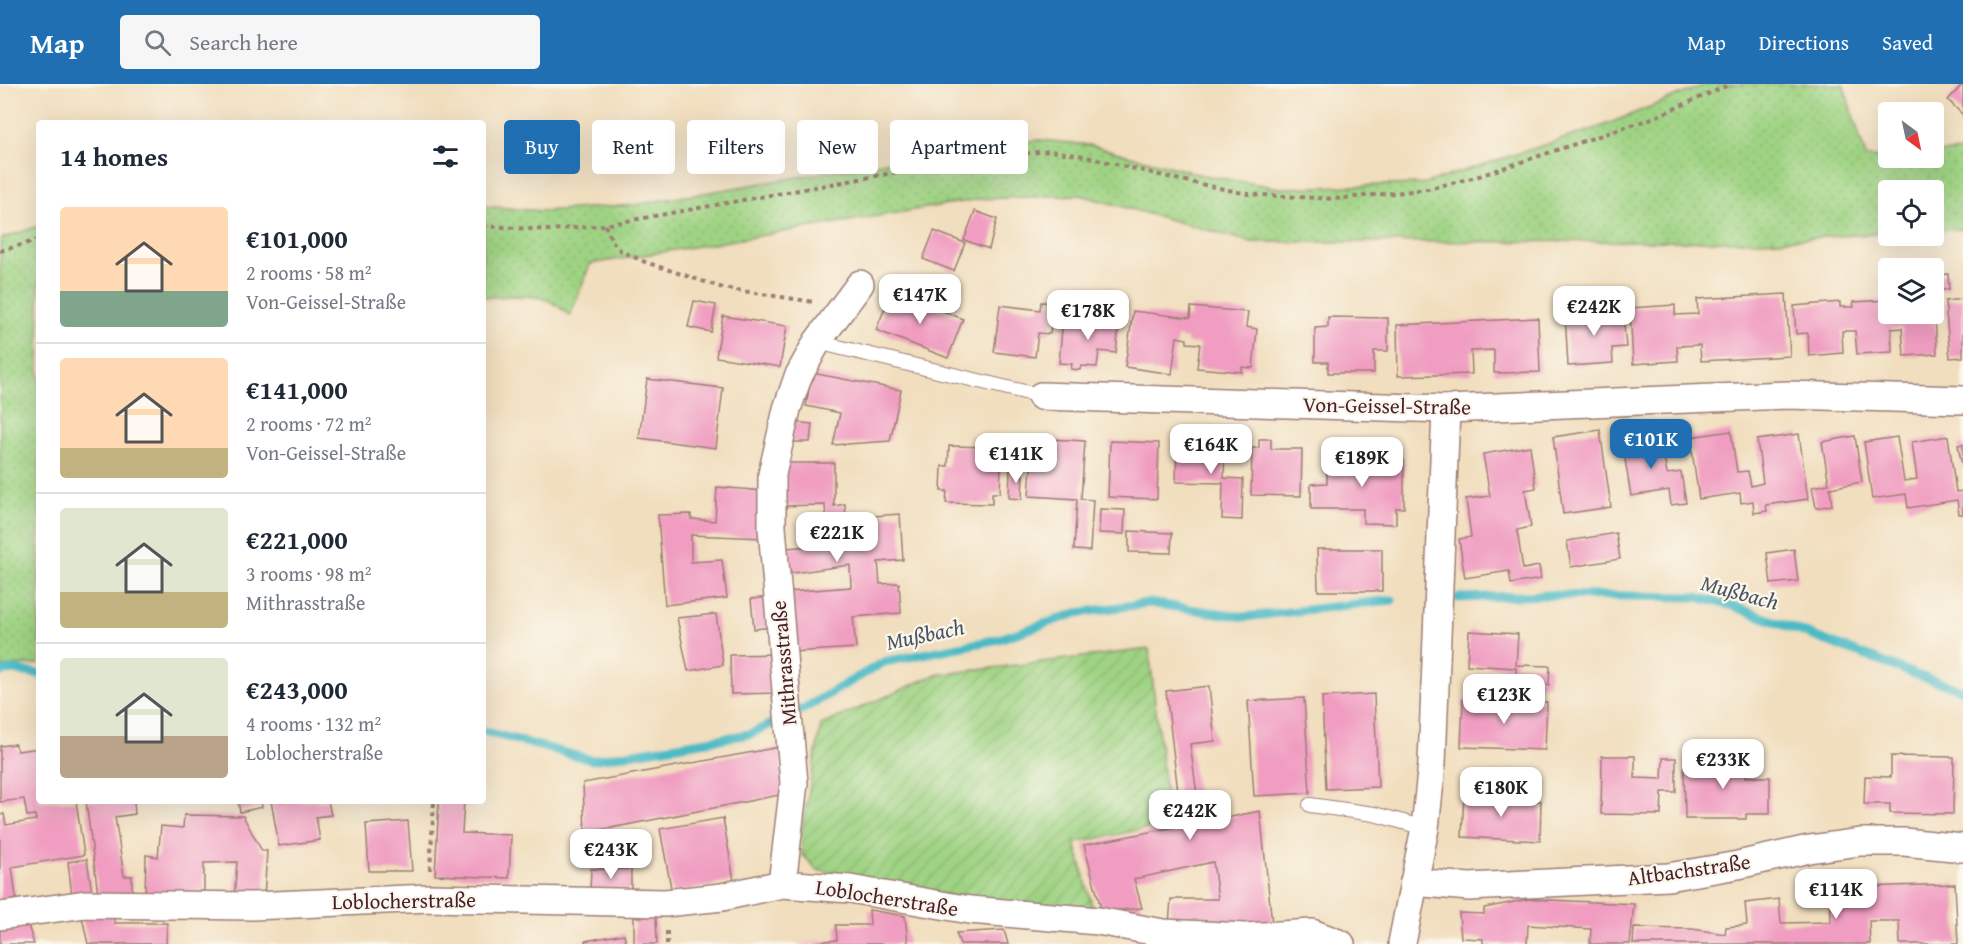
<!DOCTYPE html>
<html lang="en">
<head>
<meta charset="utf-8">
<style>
  :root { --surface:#fff; --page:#f6f6f7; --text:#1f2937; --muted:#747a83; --line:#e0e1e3; --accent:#1f6fb2 }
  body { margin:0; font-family:"Gentium Book Plus",serif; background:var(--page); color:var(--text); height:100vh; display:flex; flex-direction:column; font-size:22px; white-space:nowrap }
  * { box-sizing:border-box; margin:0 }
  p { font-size:20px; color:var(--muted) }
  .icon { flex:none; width:33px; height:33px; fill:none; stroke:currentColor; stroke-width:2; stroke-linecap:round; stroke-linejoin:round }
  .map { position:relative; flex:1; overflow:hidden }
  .panel { position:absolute; left:36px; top:36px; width:450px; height:684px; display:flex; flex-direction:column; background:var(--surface); border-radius:6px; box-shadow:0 6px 24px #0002 }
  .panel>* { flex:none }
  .guide { position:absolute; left:504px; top:36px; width:570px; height:54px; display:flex; gap:12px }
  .needle { width:39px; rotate:147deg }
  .fabs { position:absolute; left:1878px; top:18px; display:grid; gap:12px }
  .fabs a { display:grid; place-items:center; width:66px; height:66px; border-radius:6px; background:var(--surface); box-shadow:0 6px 24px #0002; font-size:30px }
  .price { position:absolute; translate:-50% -51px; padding:0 14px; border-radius:12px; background:#fff; color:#222; font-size:20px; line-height:39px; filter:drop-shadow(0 2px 3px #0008) }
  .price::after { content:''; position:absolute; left:50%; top:36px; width:18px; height:14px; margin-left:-9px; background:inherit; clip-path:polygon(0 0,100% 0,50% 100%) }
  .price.selected { background:var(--accent); color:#fff }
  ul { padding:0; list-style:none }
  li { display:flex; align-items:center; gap:18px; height:150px; padding:0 24px }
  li+li { border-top:2px solid var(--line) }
  li span { display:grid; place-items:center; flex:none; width:168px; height:120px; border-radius:6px; color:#555 }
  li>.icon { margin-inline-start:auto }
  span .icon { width:72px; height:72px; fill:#fffc; stroke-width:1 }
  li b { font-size:26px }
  h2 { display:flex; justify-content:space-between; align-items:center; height:72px; padding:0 24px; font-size:26px }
  .tag { padding:0 21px; border-radius:6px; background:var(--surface); box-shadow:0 6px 24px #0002; font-size:21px; line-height:54px }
  .tag.selected { background:var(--accent); color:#fff }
  header { display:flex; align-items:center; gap:36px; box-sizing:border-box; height:84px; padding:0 30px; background:var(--accent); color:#fff }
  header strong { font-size:28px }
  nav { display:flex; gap:33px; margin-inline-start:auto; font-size:21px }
  .search { width:420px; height:54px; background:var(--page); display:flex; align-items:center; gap:15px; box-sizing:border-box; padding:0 21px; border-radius:6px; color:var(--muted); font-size:22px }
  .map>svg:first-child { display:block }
  .grass { fill:url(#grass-dots); stroke:#747957; stroke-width:1.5 }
  .garden { fill:url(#garden-furrows); stroke:#747957; stroke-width:1.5 }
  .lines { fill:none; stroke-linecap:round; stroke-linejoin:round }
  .stream { stroke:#4cbac5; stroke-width:9 }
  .building { fill:#f09dc1 }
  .lane-casing { stroke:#9e7e74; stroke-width:16 }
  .street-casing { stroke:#9e7e74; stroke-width:30 }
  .path { stroke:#9e7e74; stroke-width:4; stroke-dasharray:4.5 4.5; stroke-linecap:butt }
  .lane { stroke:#fff; stroke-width:14 }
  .street { stroke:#fff; stroke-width:27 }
  .labels { text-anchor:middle; stroke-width:4.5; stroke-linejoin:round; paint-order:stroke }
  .street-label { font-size:21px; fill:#4a1f2b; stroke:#fbf7ec }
  .water-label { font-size:22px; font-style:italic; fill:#4b5561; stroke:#fbf7ec }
</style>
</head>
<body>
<header>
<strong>Map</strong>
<div class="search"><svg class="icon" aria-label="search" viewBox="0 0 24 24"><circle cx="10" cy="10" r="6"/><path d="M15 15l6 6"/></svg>Search here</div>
<nav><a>Map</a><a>Directions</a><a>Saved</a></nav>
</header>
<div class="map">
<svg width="1963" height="860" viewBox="0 0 1963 860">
  <defs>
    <pattern id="grass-dots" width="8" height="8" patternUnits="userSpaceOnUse" patternTransform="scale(1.5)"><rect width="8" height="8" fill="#9fd383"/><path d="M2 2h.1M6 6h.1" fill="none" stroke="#8ab571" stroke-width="1.8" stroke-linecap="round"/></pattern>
    <pattern id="garden-furrows" width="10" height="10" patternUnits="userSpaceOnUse" patternTransform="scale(1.5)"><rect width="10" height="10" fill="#9fd383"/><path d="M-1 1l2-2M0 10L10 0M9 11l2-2" fill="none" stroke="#8ab571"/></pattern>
  </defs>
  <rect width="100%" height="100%" fill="#fbf7ec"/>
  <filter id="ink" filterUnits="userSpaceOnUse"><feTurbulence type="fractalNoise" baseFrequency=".0167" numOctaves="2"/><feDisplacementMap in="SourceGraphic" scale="12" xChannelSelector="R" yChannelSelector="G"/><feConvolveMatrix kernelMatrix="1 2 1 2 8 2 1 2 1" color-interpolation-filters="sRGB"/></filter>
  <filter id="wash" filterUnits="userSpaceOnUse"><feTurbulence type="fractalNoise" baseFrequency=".008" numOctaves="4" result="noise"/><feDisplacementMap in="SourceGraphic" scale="24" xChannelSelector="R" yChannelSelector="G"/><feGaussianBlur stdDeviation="1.35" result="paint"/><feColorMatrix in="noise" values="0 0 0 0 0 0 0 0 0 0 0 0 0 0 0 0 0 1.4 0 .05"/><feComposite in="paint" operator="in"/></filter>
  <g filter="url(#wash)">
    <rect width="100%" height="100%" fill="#f1debe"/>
    <g class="grass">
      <path d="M1707,0H1843L1866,73L1934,74V69L1963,67V145L1934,146V106H1888V149L1761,157L1251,158L1080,111L980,115L590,180L570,232C540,203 521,214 483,213V122L543,127L634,121L979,62L1040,56L1090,61L1202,91L1280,104L1423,100L1600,43Z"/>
      <polygon points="39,142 39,580 0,583 0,155"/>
    </g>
    <polygon class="garden" points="1149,565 1169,740 1075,759 1093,825 978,817 817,786 802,770 801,750 821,641 935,591"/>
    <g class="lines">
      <g class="stream">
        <polyline points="1458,514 1549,511 1697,513 1736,523 1917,591 1963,606"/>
        <polyline points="0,588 13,586 39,590"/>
        <polyline points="483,647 592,676 750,650 803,625 884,578 999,555 1077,529 1149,519 1245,533 1392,516"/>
      </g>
    </g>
    <g id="blocks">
      <g class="building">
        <polygon points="1963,0 1963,31 1948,16"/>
        <polygon points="975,127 997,135 989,165 964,156"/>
        <polygon points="934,147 965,159 954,187 923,175"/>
        <polygon points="1948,190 1949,205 1935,207 1934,191"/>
        <polygon points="892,207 963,235 948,274 876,246"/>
        <polygon points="1786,210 1790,272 1701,277 1700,261 1677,262 1678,277 1633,280 1630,224 1675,221 1675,231 1698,230 1697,215"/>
        <polygon points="1963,215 1963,273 1950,274 1945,217"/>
        <polygon points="1888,216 1888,230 1935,230 1937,270 1904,272 1902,244 1891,245 1892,268 1857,270 1855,247 1842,247 1843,269 1809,272 1808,249 1796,250 1794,222 1840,218 1840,223 1854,223 1853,218"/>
        <polygon points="694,217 716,221 711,248 688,243"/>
        <polygon points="1041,218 1054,219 1050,250 1038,249 1035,273 994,268 1000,221 1040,226"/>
        <polygon points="1191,223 1248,228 1246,243 1257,245 1253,284 1242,283 1242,288 1197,284 1200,260 1187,259 1187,255 1177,253 1172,290 1125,283 1133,227 1190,234"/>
        <polygon points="1610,226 1610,230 1623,230 1626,263 1612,264 1613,279 1568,282 1565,229"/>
        <polygon points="1103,230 1120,232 1116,269 1099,267 1097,283 1081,282 1080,286 1071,285 1072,280 1059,279 1063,234 1102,238"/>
        <polygon points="723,232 787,242 780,283 716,273"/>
        <polygon points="1328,233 1388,234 1388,267 1374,267 1374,289 1328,289 1328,278 1315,278 1315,244 1328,243"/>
        <polygon points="1538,234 1540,288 1494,289 1494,266 1471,267 1472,290 1398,292 1397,241"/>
        <polygon points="812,289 901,306 890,357 833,361 840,329 806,322"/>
        <polygon points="647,295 723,304 716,364 639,354"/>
        <polygon points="794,338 812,340 810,358 789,358"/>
        <polygon points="1600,346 1611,423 1563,430 1553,353"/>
        <polygon points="1731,347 1737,388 1748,387 1751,402 1763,399 1757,356 1799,350 1808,415 1766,421 1767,427 1754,429 1753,417 1741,419 1740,409 1699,415 1690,353"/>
        <polygon points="1660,351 1667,390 1681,388 1686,419 1671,421 1669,406 1631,412 1622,357"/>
        <polygon points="1855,352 1862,398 1830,404 1832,421 1816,424 1812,403 1829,400 1822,358"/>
        <polygon points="1948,352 1956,408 1963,407 1963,430 1959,430 1957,416 1908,424 1906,410 1872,415 1864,358 1897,353 1904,397 1917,395 1912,358"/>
        <polygon points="1033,354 1085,357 1081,415 1093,416 1090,467 1074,466 1077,415 1029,412"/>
        <polygon points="1259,355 1271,355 1271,365 1302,365 1301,412 1251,411 1252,364 1259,364"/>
        <polygon points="1110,357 1159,359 1157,415 1108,413"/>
        <polygon points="1963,360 1963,382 1962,382 1958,361"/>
        <polygon points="1177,361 1225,362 1224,394 1243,395 1242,436 1222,435 1223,399 1176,398"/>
        <polygon points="949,362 994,363 993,383 1001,383 1000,409 992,409 992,420 946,419 947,407 941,407 942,382 948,382"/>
        <polygon points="1530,362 1536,404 1525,406 1531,443 1517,446 1523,485 1539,482 1541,495 1511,500 1509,487 1465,494 1459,455 1471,453 1466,415 1490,412 1483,370"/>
        <polygon points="1327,373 1363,373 1364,377 1404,376 1404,424 1396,424 1396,440 1363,439 1363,425 1311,425 1311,400 1327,399"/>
        <polygon points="778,379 834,379 834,422 845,420 846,434 900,430 903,476 878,478 880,500 899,499 901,529 853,533 856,564 792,568 788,508 851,503 850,481 786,490 785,464 828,461 825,421 778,422"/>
        <polygon points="1010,384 1023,385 1022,415 1009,414"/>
        <polygon points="717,403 765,407 764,454 691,451 691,478 722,476 727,514 665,521 658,431 691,430 691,435 715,437"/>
        <polygon points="1100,425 1125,426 1124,450 1099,449"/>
        <polygon points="1129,447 1172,449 1171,469 1129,468"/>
        <polygon points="1616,449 1620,475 1571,483 1567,457"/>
        <polygon points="1317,465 1382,465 1382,507 1318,507"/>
        <polygon points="1794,465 1798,497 1771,500 1767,469"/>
        <polygon points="770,513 773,543 754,545 751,515"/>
        <polygon points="716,530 723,581 688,587 677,534"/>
        <polygon points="1469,547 1518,550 1516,581 1550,582 1549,601 1515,599 1516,584 1467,581"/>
        <polygon points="777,570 778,609 731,610 730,571"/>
        <polygon points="1209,602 1215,657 1190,660 1201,739 1260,727 1272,839 1221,843 1169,840 1171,815 1218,815 1213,778 1134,795 1142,824 1102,828 1084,761 1175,743 1173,726 1180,725 1166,607"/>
        <polygon points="1374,610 1378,703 1326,705 1322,613"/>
        <polygon points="1304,614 1310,709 1254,712 1248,617"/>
        <polygon points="1463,616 1547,618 1545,666 1461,663"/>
        <polygon points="15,660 18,667 39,664 39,717 76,717 84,771 12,783 17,820 0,822 0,731 4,730 6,741 36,736 35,731 27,732 24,715 0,718 0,662"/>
        <polygon points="780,663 785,710 585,749 583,699"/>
        <polygon points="1602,672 1635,672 1635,694 1662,695 1663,674 1676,674 1676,708 1662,708 1661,731 1601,730"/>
        <polygon points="1891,672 1954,673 1953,730 1890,729 1890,720 1864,720 1865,692 1891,693"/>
        <polygon points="1684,674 1746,674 1746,693 1770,693 1770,730 1746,730 1746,735 1685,735"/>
        <polygon points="1464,708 1499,710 1499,715 1541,717 1540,757 1462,753"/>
        <polygon points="86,717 134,717 135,730 115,733 124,792 132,792 132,811 98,810"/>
        <polygon points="238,717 261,717 262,723 240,728"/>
        <polygon points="271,717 328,717 331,731 316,733 320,756 279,762"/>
        <polygon points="439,717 464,717 462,749 511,751 509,794 435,791"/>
        <polygon points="184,731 243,732 262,767 267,767 264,814 234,815 237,778 204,779 204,807 145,812 146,771 158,773 161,742 183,744"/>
        <polygon points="723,734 734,797 672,809 660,745"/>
        <polygon points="408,737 412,787 369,787 366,740"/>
        <polygon points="87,775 92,809 72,812 68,778"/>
        <polygon points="591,785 631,785 631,806 590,806"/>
        <polygon points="1955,800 1958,860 1900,860 1899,837 1869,837 1870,860 1633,860 1634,844 1692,845 1725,850 1726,843 1747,841 1745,819 1779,815 1781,839 1831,838 1830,804"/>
        <polygon points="1529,815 1634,820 1630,860 1590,860 1591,845 1528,841 1527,860 1483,860 1483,855 1461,854 1459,829 1484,830 1484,824"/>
        <polygon points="112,826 115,839 167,839 166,860 88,860 82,833"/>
        <polygon points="869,826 905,832 908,860 793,860 837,856 836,841 870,841"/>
        <polygon points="656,832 657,860 634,860 634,833"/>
        <polygon points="27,838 34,860 0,860 0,846"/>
        <polygon points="1004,846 1008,860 960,860 956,849"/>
        <polygon points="624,850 626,860 585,860 585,857"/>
      </g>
    </g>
  </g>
  <g filter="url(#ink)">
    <use href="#blocks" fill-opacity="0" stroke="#9e7e74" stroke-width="1.5"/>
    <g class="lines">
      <g class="lane-casing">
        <g id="lane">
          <polyline points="817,258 1041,312"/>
          <polyline points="1310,721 1374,730 1425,744"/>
        </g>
      </g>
      <g class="street-casing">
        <g id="street">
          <polyline points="1041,312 1446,325 1787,311 1963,316"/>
          <polyline points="1414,798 1469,803 1668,793 1738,781 1809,765 1860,758 1904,758 1963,764"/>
          <polyline points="782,800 794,699 772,444 772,390 787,325 798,293 817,258 860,200"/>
          <polyline points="0,832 86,820 253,822 429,814 665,819 722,813 782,800 850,805 970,826 1098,837 1163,849 1245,853 1312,849 1341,860"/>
          <polyline points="1402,859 1425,744 1432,679 1446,325"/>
        </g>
      </g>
      <g class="path">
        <polyline points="605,141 612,157 621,167 645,178 723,204 814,218"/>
        <polyline points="483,142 550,146 605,141 970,75 1050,67 1079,71 1176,95 1248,110 1334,115 1394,109 1428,105 1476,93 1653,34 1731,0"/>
        <polyline points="0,167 39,156"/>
        <polyline points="430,786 434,717"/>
        <polyline points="667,847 667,860"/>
      </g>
      <use href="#lane" class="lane"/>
      <use href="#street" class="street"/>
    </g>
  </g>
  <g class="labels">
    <g class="street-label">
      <text transform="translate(1387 322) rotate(1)" y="7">Von-Geissel-Straße</text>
      <text transform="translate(784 579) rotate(-95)" y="7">Mithrasstraße</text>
      <text transform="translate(1689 786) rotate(-8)" y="7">Altbachstraße</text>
      <text transform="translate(887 814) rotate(9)" y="7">Loblocherstraße</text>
      <text transform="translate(404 817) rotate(-1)" y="7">Loblocherstraße</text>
    </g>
    <g class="water-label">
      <text transform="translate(1740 508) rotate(15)" y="8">Mußbach</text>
      <text transform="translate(925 550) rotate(-12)" y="8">Mußbach</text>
    </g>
  </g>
</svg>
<div class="fabs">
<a><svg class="needle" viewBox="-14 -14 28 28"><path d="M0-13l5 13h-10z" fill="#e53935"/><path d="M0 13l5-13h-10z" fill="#747a83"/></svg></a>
<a><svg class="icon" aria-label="locate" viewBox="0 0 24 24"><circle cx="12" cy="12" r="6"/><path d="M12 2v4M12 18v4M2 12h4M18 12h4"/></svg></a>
<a><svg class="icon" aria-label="layers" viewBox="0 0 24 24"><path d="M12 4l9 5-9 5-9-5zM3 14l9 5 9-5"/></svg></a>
</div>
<b class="price" style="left:920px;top:241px">€147K</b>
<b class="price" style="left:1594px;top:253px">€242K</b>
<b class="price" style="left:1088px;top:257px">€178K</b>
<b class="price selected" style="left:1651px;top:386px">€101K</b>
<b class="price" style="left:1211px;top:391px">€164K</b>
<b class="price" style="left:1016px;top:400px">€141K</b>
<b class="price" style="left:1362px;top:404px">€189K</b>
<b class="price" style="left:837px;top:479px">€221K</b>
<b class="price" style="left:1504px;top:641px">€123K</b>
<b class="price" style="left:1723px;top:706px">€233K</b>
<b class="price" style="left:1501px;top:734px">€180K</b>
<b class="price" style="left:1190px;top:757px">€242K</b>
<b class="price" style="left:611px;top:796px">€243K</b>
<b class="price" style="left:1836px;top:836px">€114K</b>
<div class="guide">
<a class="tag selected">Buy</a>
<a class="tag">Rent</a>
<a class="tag">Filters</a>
<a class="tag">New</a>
<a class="tag">Apartment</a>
</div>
<section class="panel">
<h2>14 homes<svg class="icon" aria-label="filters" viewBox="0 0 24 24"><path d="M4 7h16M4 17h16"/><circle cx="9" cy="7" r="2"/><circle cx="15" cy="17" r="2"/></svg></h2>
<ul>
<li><span style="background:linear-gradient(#ffd9b3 70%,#7fa58c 0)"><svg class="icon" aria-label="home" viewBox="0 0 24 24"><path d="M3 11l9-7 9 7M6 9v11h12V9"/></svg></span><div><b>€101,000</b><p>2 rooms · 58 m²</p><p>Von-Geissel-Straße</p></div></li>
<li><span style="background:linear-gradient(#ffd9b3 75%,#c2b280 0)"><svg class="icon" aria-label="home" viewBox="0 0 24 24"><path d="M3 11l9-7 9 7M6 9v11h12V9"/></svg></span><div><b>€141,000</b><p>2 rooms · 72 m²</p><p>Von-Geissel-Straße</p></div></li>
<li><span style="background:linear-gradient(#dfe7d0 70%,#c2b280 0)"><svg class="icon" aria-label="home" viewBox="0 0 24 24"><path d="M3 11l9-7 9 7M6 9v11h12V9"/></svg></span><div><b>€221,000</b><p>3 rooms · 98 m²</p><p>Mithrasstraße</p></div></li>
<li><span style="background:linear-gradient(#dfe7d0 65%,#b9a48a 0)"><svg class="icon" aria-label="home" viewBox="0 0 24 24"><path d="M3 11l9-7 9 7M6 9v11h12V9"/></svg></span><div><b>€243,000</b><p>4 rooms · 132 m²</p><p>Loblocherstraße</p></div></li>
</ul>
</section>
</div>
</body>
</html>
